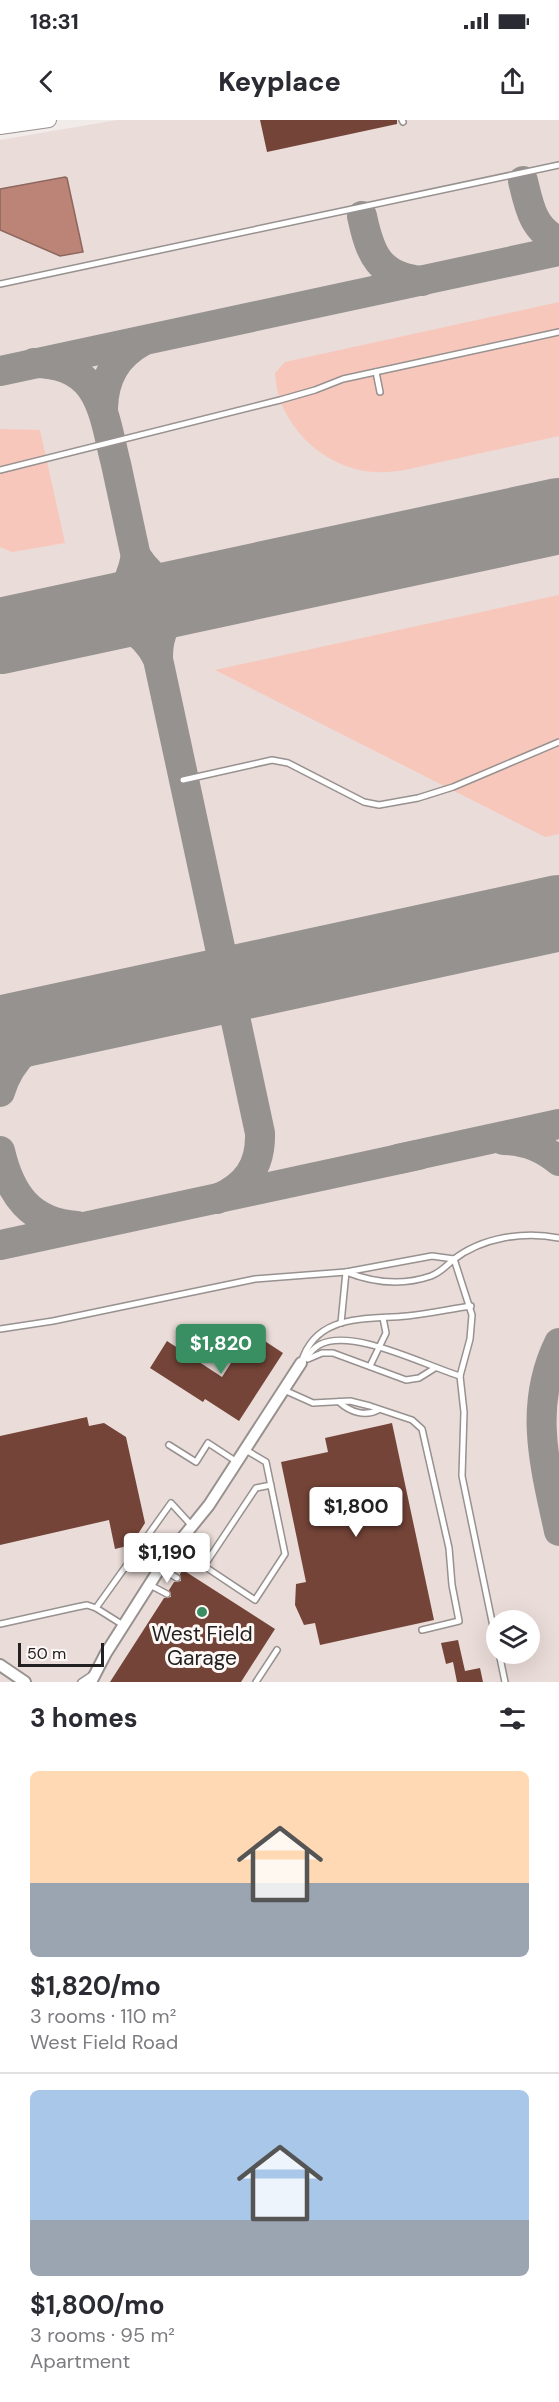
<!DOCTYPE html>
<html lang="en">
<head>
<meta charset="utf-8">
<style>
  :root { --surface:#fff; --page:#f2f2f3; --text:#2b2b33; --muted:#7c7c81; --line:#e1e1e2; --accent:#3a8f62 }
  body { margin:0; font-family:"DM Sans",sans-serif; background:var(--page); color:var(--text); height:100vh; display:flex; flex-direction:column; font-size:22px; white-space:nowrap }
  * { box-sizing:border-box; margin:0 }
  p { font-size:20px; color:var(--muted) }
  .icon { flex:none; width:33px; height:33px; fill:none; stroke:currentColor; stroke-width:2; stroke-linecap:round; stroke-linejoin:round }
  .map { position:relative; height:1562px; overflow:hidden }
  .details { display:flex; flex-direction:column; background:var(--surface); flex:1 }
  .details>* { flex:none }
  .buttons { position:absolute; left:486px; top:1490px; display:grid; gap:12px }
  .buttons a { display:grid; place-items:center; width:54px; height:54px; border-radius:50%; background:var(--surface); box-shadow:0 6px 24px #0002; font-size:30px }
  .scale { position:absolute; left:18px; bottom:15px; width:86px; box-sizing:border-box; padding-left:6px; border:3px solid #222020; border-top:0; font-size:16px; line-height:21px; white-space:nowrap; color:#222020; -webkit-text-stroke:4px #fef8f6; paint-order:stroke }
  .price { position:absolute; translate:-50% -51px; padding:0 14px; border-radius:6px; background:#fff; color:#222; font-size:20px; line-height:39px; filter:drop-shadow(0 2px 3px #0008) }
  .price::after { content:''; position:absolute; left:50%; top:36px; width:18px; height:14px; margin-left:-9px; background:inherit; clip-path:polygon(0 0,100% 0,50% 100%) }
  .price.current { background:var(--accent); color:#fff }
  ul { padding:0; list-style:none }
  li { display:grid; align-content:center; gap:12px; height:318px; padding:0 30px }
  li+li { border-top:2px solid var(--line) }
  li span { display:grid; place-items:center; height:186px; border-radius:9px; color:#555 }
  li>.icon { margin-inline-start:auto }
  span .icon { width:108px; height:108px; fill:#fffc; stroke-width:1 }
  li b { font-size:26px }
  h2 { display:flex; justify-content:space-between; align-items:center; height:72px; padding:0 30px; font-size:26px }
  .status { display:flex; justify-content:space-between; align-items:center; height:42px; padding:0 30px; background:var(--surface); direction:ltr }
  .status svg { height:16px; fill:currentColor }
  header { display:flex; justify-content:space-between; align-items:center; height:78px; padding:0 30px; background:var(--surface); font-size:27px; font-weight:800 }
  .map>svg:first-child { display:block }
  .built { fill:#eadcd8; fill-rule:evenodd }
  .green { fill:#f8c7bb }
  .water { fill:#bb8477; stroke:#8d665d; stroke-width:1.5 }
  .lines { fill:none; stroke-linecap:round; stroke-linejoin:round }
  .taxiway { stroke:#969290; stroke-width:30 }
  .runway { stroke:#969290; stroke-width:76 }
  .building { fill:#744438 }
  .service-casing { stroke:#979190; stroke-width:8 }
  .minor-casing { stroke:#979190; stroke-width:14 }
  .tertiary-casing { stroke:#979190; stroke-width:16 }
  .service { stroke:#fff; stroke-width:5 }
  .minor { stroke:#fff; stroke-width:10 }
  .tertiary { stroke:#fff; stroke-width:14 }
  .poi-dot { fill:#3a8f62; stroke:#fef8f6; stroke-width:2 }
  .labels { text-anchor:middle; stroke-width:6; stroke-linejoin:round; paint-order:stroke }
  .poi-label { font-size:21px; fill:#222020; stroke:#fef8f6 }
</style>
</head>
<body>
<div class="status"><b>18:31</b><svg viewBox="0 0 49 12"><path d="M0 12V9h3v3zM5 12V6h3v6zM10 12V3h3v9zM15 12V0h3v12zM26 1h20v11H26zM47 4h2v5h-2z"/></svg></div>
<header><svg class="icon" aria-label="back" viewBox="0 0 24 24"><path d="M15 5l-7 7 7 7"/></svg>Keyplace<svg class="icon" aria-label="share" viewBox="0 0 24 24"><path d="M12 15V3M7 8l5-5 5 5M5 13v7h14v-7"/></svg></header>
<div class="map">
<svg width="559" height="1562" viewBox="0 0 559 1562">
  <rect width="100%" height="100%" fill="#f1ebe9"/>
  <path class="built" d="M117,0H559V1562H0V20ZM496,1500H530V1533H496Z"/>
  <g class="green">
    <path d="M559,182V316L400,351C392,351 384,353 376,352C334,351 294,319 280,280C277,272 276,262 275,253L285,242Z"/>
    <polygon points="0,309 40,310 65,423 12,432 0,427"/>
    <polygon points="559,475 559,714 545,717 215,550"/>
  </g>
  <polygon class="water" points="65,57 67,58 83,132 60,136 0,110 0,69"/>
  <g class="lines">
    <g class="taxiway">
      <path d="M523,61C529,86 533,110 559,121"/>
      <path d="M362,96C370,134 379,157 422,161"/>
      <path d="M34,243C102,243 103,294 116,344L260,1013C261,1046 247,1066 217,1079"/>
      <polyline points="0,251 559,131"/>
      <path d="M103,288C104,257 116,236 143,221"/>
      <path d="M136,436C158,469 176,471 214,470C180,485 157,498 158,539C143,508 118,499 86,498C117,483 129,471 136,436Z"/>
      <polyline points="0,901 31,907"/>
      <path d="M0,972C10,936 38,917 69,899"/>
      <path d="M503,1020C524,1020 544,1028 559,1041"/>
      <path d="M0,1031C10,1074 30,1103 77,1106"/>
      <polyline points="398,1039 559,1004"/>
      <polyline points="0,1125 418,1035"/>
      <path d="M559,1223C528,1286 545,1346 559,1411"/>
    </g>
    <g class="runway">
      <polyline points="0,516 559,396"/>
      <polyline points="0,914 559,793"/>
    </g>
  </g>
  <g class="building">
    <polygon points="260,0 397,0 397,4 267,32"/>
    <polygon points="251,1212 283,1233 239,1301 205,1279 203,1282 150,1248 167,1221 222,1257"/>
    <polygon points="87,1297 89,1306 104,1303 126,1317 145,1403 131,1425 115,1429 109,1400 0,1425 0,1316"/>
    <polygon points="392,1303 434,1500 320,1525 315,1503 304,1505 295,1485 296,1464 306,1462 281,1342 328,1332 325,1318"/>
    <polygon points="183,1450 275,1509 241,1562 110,1562 164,1478 171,1477 169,1470 174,1462 181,1461 180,1454"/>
    <polygon points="458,1520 465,1551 480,1548 483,1562 457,1562 453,1542 446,1544 441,1523"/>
  </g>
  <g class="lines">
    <g class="service-casing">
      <g id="service">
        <polyline points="402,0 403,2"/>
        <polyline points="0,164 559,45"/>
        <polyline points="376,252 380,272"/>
        <polyline points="0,350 280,280 315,270 343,259 559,212"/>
        <polyline points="183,660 272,640 288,643 364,682 379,685 418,678 453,667 559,622"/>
        <polyline points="454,1139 472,1195 470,1219 460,1256 464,1292 462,1356 496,1521"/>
        <path d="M346,1152C374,1163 402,1166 431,1156C441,1152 446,1146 453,1140C482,1117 525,1111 559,1118"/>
        <polyline points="341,1203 346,1152"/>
        <polyline points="0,1209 53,1201 255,1159 346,1152 432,1136 454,1139"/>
        <polyline points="308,1239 322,1233 333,1233 406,1260 419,1258 435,1248"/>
        <path d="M303,1241C307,1236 312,1229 319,1225C352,1207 426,1246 460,1256"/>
        <path d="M301,1243C316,1193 365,1200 407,1196C428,1194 450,1189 471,1186"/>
        <polyline points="370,1246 386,1213 383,1198"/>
        <polyline points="284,1270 313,1283 350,1281 370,1286 412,1300 422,1309 449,1428 452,1465 459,1501 422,1510"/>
        <path d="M339,1282C350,1292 365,1297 378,1290"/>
        <polyline points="169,1325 196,1342 208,1323 237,1342"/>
        <polyline points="246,1330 266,1342 285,1434 255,1480 204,1446 256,1368 271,1365"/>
        <polyline points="160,1448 177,1458"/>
        <polyline points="150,1465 167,1474"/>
        <polyline points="0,1504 77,1487 87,1485 96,1488"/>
        <polyline points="123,1505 96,1488 171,1383 192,1406"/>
        <polyline points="499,1533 505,1562"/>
        <polyline points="81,1562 93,1554"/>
        <polyline points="256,1562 277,1530"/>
      </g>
    </g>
    <g class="minor-casing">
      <g id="minor">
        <polyline points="0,1545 25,1562"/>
        <polyline points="91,1562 106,1533 167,1437 209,1385 301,1243"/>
      </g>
    </g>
    <g class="tertiary-casing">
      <polyline id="tertiary" points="0,7 49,0"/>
    </g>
    <use href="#service" class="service"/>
    <use href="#minor" class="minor"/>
    <use href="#tertiary" class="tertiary"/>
  </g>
  <circle class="poi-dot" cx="202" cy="1492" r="6"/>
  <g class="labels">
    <g class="poi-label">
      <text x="202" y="1521">West Field<tspan x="202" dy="24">Garage</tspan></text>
    </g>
  </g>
</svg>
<div class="buttons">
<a><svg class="icon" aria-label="layers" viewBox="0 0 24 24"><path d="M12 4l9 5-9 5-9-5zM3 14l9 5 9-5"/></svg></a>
</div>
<div class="scale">50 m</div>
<b class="price current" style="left:221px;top:1255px">$1,820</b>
<b class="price" style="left:356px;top:1418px">$1,800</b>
<b class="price" style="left:167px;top:1464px">$1,190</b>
</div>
<section class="details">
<h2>3 homes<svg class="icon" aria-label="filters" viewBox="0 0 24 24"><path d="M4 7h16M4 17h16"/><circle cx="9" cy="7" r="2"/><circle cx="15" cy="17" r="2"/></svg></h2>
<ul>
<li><span style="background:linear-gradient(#ffd9b3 60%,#9aa5b1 0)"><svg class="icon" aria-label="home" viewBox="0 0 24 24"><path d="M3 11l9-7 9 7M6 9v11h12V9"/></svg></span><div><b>$1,820/mo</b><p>3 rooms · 110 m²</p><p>West Field Road</p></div></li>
<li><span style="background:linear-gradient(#a9c7e8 70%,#9aa5b1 0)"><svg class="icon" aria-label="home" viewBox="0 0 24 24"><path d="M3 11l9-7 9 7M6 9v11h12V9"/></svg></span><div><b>$1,800/mo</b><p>3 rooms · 95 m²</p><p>Apartment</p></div></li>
</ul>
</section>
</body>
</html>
